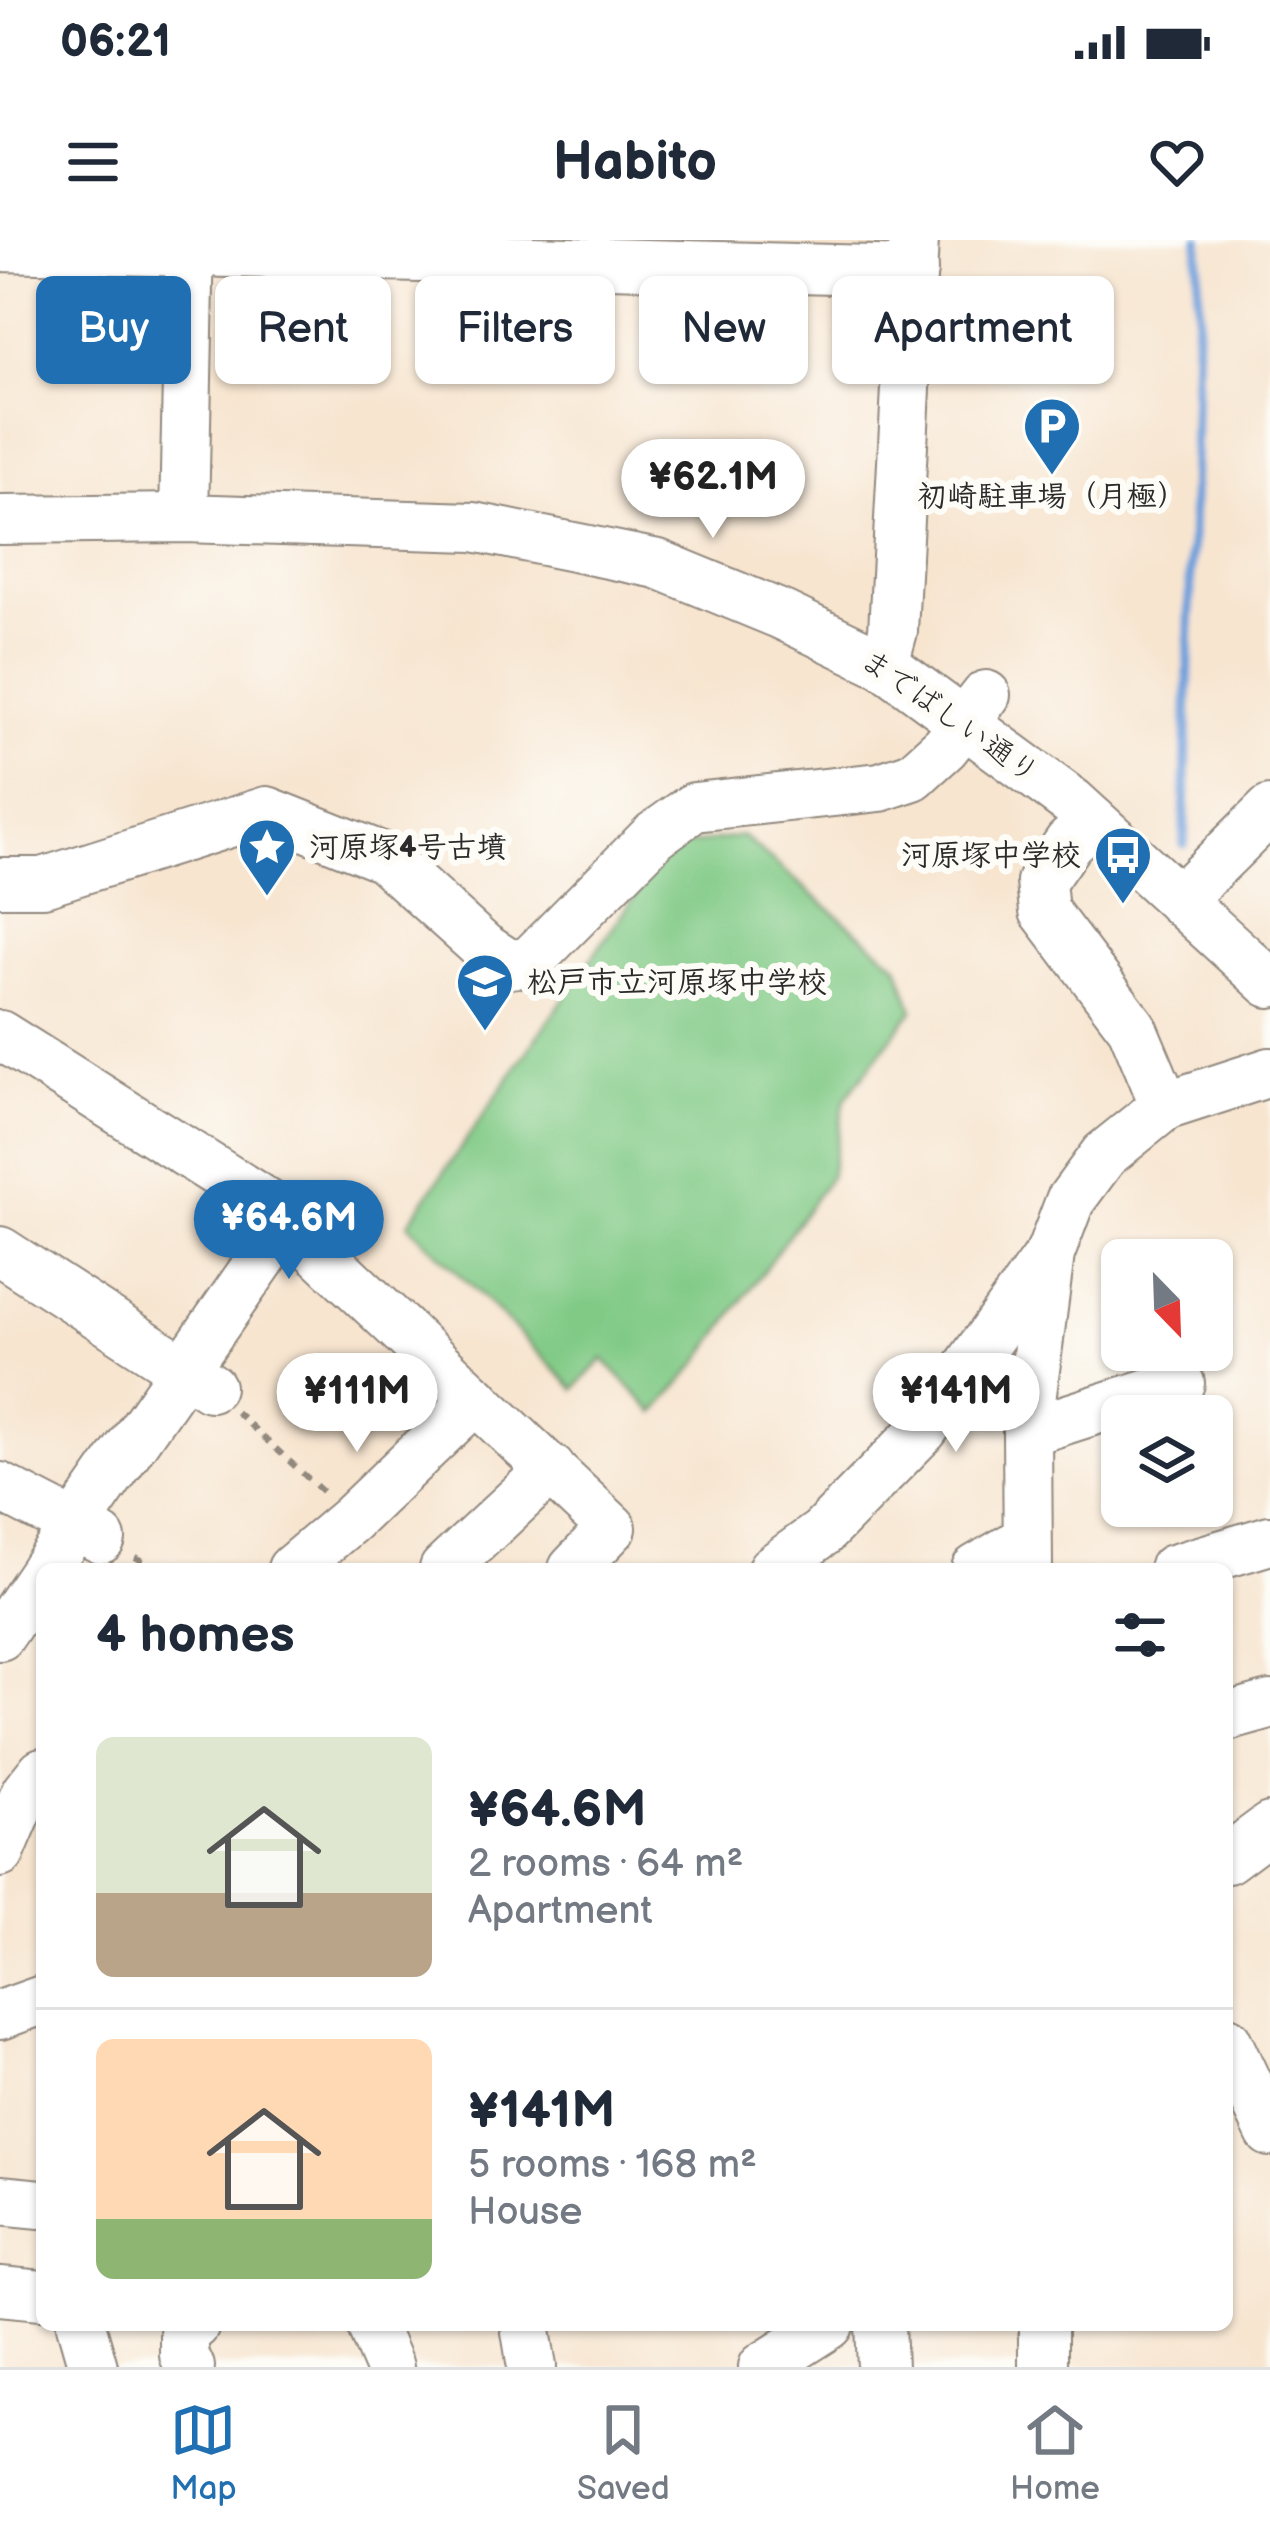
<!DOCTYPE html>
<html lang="en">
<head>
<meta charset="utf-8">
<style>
  :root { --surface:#fff; --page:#f6f6f7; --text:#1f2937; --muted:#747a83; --line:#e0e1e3; --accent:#1f6fb2 }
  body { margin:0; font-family:"Balsamiq Sans","Klee One",sans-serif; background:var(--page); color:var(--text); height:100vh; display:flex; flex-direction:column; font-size:45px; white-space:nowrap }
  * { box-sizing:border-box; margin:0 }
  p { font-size:39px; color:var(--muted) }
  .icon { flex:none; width:66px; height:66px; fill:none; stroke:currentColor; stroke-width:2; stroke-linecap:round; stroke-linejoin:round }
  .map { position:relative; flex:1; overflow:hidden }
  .sheet { position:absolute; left:36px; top:1323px; width:1197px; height:768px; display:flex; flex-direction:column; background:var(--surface); border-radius:18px; box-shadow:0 3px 9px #0004 }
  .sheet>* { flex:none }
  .top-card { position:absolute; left:36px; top:36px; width:1200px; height:108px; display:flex; gap:24px }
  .needle { width:78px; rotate:157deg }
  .fabs { position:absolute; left:1101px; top:999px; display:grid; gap:24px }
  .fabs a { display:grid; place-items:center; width:132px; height:132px; border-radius:18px; background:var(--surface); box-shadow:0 3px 9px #0004; font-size:60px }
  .price { position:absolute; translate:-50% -102px; padding:0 27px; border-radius:42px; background:#fff; color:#222; font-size:39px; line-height:78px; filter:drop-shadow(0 3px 6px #0008) }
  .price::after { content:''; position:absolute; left:50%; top:72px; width:36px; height:27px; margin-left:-18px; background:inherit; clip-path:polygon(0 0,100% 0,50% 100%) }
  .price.on { background:var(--accent); color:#fff }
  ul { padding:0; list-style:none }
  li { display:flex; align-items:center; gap:36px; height:300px; padding:0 60px }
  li+li { border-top:3px solid var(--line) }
  li span { display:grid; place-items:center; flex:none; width:336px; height:240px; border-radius:18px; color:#555 }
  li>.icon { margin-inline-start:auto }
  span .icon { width:144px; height:144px; fill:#fffc; stroke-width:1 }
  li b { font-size:51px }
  h2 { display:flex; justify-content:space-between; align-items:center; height:144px; padding:0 60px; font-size:51px }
  .chip { padding:0 42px; border-radius:18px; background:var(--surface); box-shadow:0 3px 9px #0004; font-size:42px; line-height:108px }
  .chip.on { background:var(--accent); color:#fff }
  .status { display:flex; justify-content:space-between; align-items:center; height:84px; padding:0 60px; background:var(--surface); direction:ltr }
  .status svg { height:33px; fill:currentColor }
  header { display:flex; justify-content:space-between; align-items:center; height:156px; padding:0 60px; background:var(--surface); font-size:54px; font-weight:700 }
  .tab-bar { display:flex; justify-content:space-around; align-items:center; height:168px; border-top:3px solid var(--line); background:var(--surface); font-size:33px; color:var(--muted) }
  .tab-bar a { display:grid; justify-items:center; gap:6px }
  .tab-bar .on { color:var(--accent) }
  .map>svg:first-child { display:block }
  .green { fill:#81ca86; stroke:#567a58; stroke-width:3 }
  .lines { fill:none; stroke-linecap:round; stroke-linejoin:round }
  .stream { stroke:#72a0db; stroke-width:10 }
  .minor-casing { stroke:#91887e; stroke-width:52 }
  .path { stroke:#91887e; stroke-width:6; stroke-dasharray:9 9; stroke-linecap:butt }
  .minor { stroke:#fff; stroke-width:48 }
  .labels { text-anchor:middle; stroke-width:12; stroke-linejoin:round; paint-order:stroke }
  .poi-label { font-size:30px; font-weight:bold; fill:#2b2b2b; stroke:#fdfcf7; text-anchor:start }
  .street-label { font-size:30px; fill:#2b2b2b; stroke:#fdfcf7 }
</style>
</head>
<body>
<div class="status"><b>06:21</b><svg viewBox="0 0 49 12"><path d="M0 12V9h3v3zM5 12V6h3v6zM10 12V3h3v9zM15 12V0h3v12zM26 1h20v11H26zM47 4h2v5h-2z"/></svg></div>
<header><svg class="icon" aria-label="menu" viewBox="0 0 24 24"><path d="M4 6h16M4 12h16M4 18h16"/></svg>Habito<svg class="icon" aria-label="heart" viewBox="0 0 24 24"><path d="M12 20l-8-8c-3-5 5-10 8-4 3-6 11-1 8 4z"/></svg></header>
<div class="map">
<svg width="1270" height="2127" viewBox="0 0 1270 2127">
  <rect width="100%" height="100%" fill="#fdfcf7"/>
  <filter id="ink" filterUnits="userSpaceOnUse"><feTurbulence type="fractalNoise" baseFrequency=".00833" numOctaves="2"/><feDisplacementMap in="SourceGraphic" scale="24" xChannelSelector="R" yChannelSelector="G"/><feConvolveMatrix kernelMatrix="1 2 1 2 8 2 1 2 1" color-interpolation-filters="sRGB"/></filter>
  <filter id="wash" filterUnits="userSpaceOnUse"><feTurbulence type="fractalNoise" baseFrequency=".004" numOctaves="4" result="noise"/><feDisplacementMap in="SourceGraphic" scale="48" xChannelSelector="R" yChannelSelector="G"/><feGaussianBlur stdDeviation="2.7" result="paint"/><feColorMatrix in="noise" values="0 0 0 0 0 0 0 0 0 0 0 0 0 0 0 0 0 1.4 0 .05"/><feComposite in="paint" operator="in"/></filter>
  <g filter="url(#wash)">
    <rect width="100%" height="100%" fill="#f7e5d0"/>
    <polygon class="green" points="742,596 898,725 913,770 845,859 830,936 699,1122 655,1173 603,1119 575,1149 408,984 668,608"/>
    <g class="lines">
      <polyline class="stream" points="1184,604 1199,0"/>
    </g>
  </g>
  <g filter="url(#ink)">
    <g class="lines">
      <g class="minor-casing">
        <g id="minor">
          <polyline points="0,7 913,31"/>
          <polyline points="184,278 190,0"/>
          <polyline points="0,280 184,278 474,287 658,324 782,375 884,424 1072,562 1270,743"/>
          <polyline points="884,424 893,391 914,0"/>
          <polyline points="1093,581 1069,602 1041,642 1044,671 1132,787 1165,866"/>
          <polyline points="0,642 43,642 267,571 383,617 483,707 509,724 529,722 655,595 694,567 880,547 913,536 945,507 986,455"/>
          <polyline points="1179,660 1270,570"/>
          <polyline points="0,795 269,965 612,1288 573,1329"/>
          <polyline points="0,1011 210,1147"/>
          <polyline points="1027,1192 1180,1143"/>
          <polyline points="0,1247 101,1299"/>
          <polyline points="45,1329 287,982"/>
          <polyline points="292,1329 351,1279 476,1159"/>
          <polyline points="444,1329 551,1229"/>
          <polyline points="772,1329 822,1293 923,1190 1045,1020"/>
          <polyline points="976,1329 1027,1299"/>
          <polyline points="1028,1329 1027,1192 1050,1014 1070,961 1104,915 1165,866 1270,832"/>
          <polyline points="1173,1329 1270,1300"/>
          <polyline points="0,1396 42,1334"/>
          <polyline points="1227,1477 1270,1465"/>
          <polyline points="0,1613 26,1552 42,1532"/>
          <polyline points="1227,1619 1270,1587"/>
          <polyline points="0,1775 42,1760"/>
          <polyline points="1227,1801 1270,1892"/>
          <polyline points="0,1960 41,1964"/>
          <polyline points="0,2051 42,2055"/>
          <polyline points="81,2085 93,2127"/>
          <polyline points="371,2085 389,2127"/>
          <polyline points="525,2085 532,2127"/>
          <polyline points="880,2085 882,2127"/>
          <polyline points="190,2127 184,2115 184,2092 195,2085"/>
          <polyline points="763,2127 829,2085"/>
          <polyline points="1043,2127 1043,2085"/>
        </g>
      </g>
      <g class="path">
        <polyline points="236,1172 323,1252"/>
        <polyline points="135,1317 159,1329"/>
      </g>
      <use href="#minor" class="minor"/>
    </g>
  </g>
  <defs>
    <g id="parking-pin" transform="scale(3)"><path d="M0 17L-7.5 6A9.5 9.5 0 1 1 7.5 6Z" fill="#1f6fb2" stroke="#fdfcf7"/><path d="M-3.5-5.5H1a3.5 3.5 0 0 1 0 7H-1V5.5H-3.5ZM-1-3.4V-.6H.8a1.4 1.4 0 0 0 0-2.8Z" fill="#fff"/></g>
    <g id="sight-pin" transform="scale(3)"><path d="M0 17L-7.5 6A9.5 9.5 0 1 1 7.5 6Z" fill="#1f6fb2" stroke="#fdfcf7"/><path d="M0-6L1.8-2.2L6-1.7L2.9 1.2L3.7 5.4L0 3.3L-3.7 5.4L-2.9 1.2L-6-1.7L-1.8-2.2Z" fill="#fff"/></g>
    <g id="bus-pin" transform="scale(3)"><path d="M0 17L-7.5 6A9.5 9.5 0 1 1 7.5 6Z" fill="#1f6fb2" stroke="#fdfcf7"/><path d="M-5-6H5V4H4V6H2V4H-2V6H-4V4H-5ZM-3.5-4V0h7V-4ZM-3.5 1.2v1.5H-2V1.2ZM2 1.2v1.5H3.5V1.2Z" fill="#fff"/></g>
    <g id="school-pin" transform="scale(3)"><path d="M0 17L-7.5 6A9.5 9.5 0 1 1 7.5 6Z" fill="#1f6fb2" stroke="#fdfcf7"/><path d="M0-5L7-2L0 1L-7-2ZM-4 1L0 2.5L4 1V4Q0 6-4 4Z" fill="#fff"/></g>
  </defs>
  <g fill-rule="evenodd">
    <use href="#parking-pin" x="1052" y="186"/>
    <use href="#sight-pin" x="267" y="607"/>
    <use href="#bus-pin" x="1123" y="615"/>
    <use href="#school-pin" x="485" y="742"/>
  </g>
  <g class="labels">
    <g class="poi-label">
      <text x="1052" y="266" text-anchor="middle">初崎駐車場（月極）</text>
      <text x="309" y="617">河原塚4号古墳</text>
      <text x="1081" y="625" text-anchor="end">河原塚中学校</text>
      <text x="527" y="752">松戸市立河原塚中学校</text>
    </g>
    <g class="street-label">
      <text transform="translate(950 476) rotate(35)" y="10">までばしい通り</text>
    </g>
  </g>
</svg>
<div class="fabs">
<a><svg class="needle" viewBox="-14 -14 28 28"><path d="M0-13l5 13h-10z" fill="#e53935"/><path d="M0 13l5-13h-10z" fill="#747a83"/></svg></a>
<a><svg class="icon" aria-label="layers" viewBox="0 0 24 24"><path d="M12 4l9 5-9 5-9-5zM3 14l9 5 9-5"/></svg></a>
</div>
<b class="price" style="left:713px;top:301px">¥62.1M</b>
<b class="price on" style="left:289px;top:1042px">¥64.6M</b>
<b class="price" style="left:357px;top:1215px">¥111M</b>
<b class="price" style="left:956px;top:1215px">¥141M</b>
<div class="top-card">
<a class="chip on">Buy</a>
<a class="chip">Rent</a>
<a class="chip">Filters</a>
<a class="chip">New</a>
<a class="chip">Apartment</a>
</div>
<section class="sheet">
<h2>4 homes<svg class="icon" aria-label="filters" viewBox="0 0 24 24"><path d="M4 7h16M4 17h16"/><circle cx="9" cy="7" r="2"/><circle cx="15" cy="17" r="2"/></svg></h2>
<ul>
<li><span style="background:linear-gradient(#dfe7d0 65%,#b9a48a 0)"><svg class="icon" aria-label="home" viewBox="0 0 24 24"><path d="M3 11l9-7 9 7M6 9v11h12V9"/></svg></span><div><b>¥64.6M</b><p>2 rooms · 64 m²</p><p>Apartment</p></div></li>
<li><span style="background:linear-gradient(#ffd9b3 75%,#8fb573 0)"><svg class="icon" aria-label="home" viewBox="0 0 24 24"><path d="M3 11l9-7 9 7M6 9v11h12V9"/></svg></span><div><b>¥141M</b><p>5 rooms · 168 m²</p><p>House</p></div></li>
</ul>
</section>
</div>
<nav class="tab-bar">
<a class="on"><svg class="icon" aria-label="map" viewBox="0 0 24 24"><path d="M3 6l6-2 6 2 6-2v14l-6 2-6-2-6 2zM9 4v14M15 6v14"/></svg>Map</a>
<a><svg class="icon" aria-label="saved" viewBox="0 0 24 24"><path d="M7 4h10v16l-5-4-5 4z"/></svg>Saved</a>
<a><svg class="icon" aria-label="home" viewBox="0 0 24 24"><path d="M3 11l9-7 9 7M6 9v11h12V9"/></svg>Home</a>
</nav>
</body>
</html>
